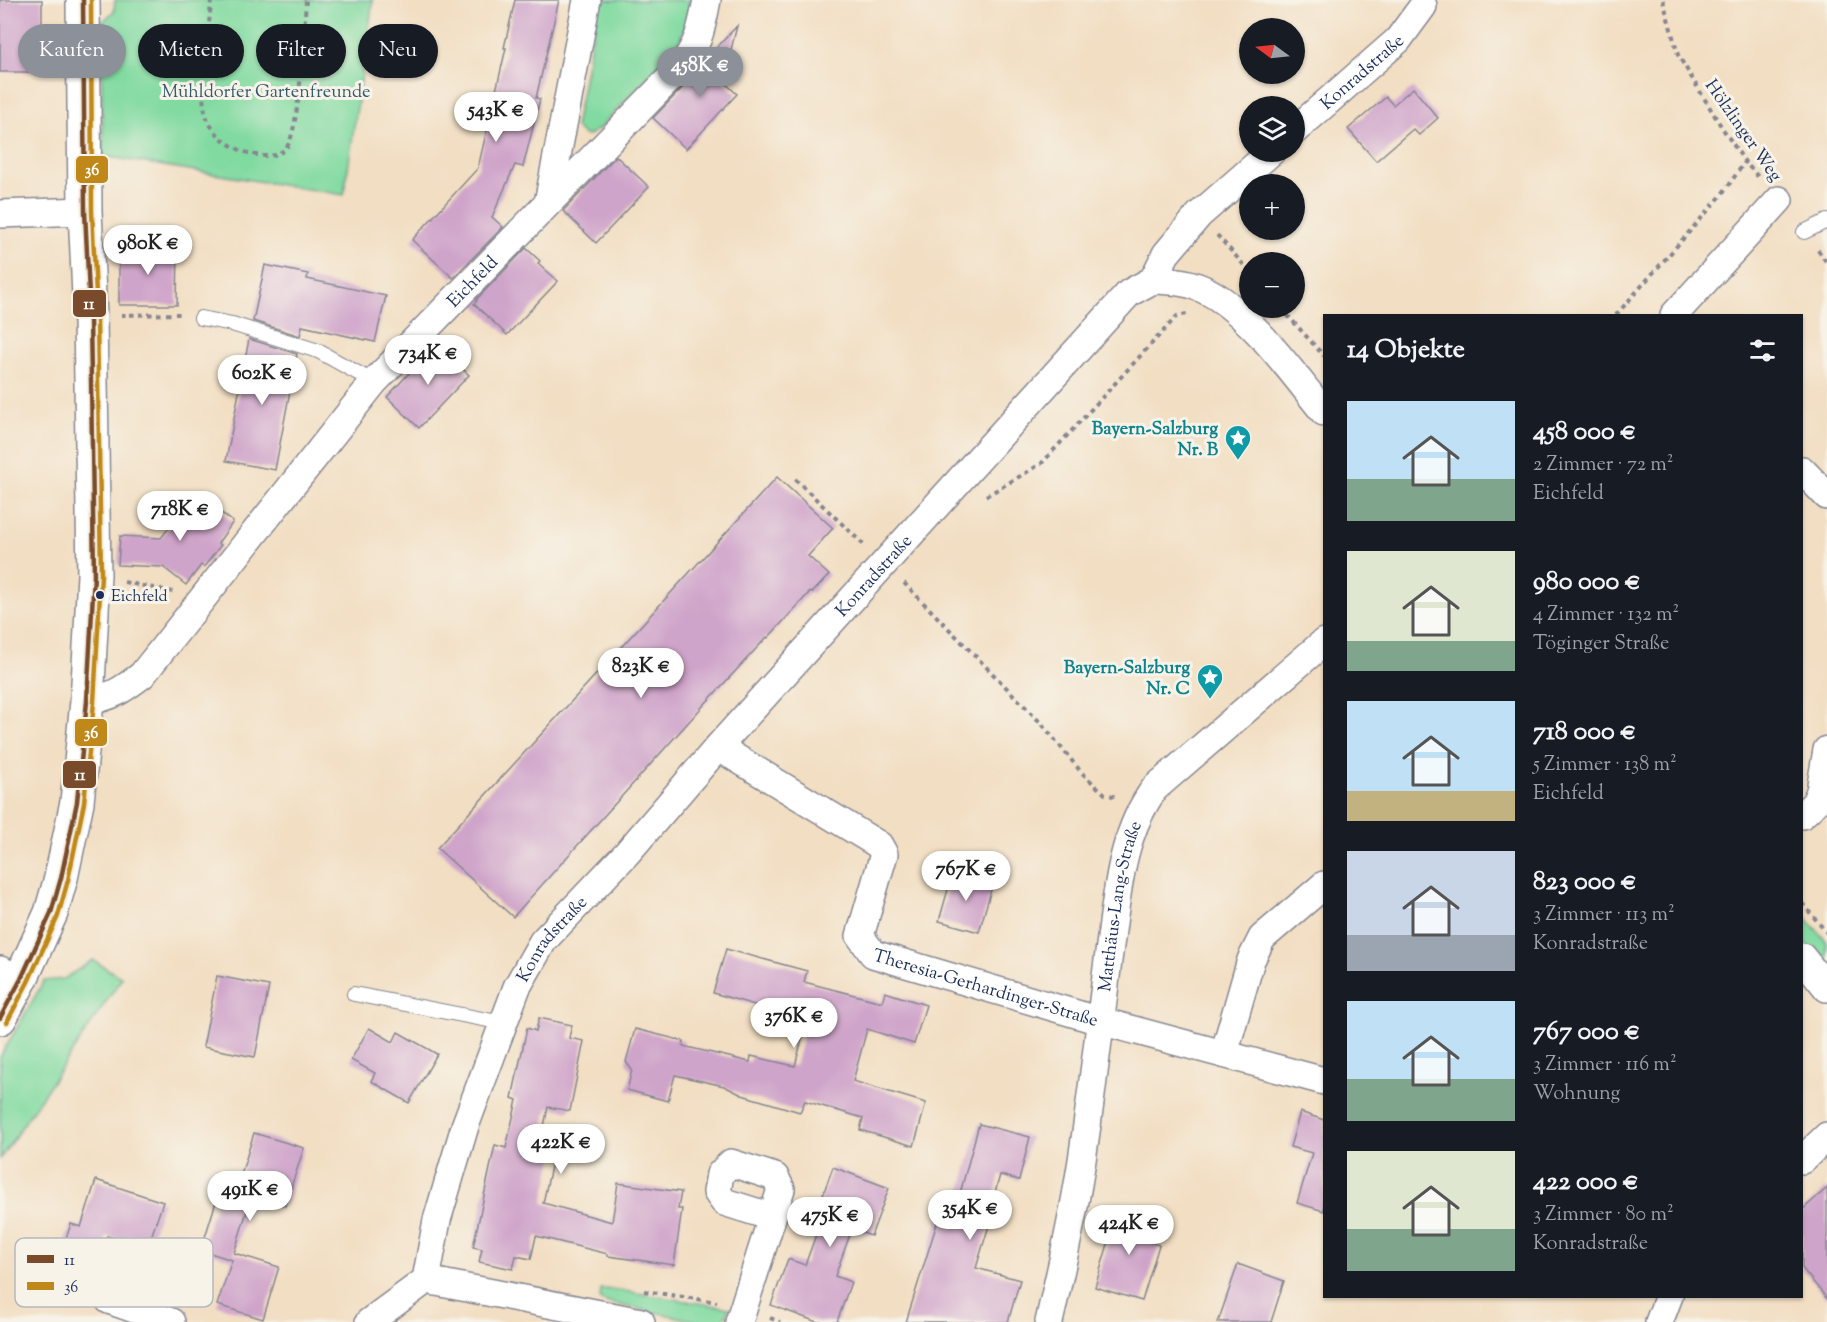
<!DOCTYPE html>
<html lang="de">
<head>
<meta charset="utf-8">
<style>
  :root { --surface:#171b24; --page:#242831; --text:#f1f3f6; --muted:#9ea1a6; --accent:#8c9099 }
  body { margin:0; font-family:"Sorts Mill Goudy",serif; background:var(--page); color:var(--text); height:100vh; display:flex; flex-direction:column; font-size:22px; white-space:nowrap }
  * { box-sizing:border-box; margin:0 }
  p { font-size:20px; color:var(--muted) }
  .icon { flex:none; width:33px; height:33px; fill:none; stroke:currentColor; stroke-width:2; stroke-linecap:round; stroke-linejoin:round }
  .map { position:relative; flex:1; overflow:hidden }
  .drawer { position:absolute; left:1323px; top:314px; width:480px; height:984px; display:flex; flex-direction:column; background:var(--surface); border-radius:0px; box-shadow:0 2px 4px #0004 }
  .drawer>* { flex:none }
  .top-card { position:absolute; left:18px; top:24px; width:570px; height:54px; display:flex; gap:12px }
  .needle { width:39px; rotate:285deg }
  .tools { position:absolute; left:1239px; top:18px; display:grid; gap:12px }
  .tools a { display:grid; place-items:center; width:66px; height:66px; border-radius:50%; background:var(--surface); box-shadow:0 2px 4px #0004; font-size:30px }
  .price { position:absolute; translate:-50% -51px; padding:0 14px; border-radius:21px; background:#fff; color:#222; font-size:20px; line-height:39px; filter:drop-shadow(0 2px 3px #0008) }
  .price::after { content:''; position:absolute; left:50%; top:36px; width:18px; height:14px; margin-left:-9px; background:inherit; clip-path:polygon(0 0,100% 0,50% 100%) }
  .price.selected { background:var(--accent); color:#fff }
  ul { padding:0; list-style:none }
  li { display:flex; align-items:center; gap:18px; height:150px; padding:0 24px }
  li span { display:grid; place-items:center; flex:none; width:168px; height:120px; border-radius:0px; color:#555 }
  li>.icon { margin-inline-start:auto }
  span .icon { width:72px; height:72px; fill:#fffc; stroke-width:1 }
  li b { font-size:26px }
  h2 { display:flex; justify-content:space-between; align-items:center; height:72px; padding:0 24px; font-size:26px }
  .chip { padding:0 21px; border-radius:27px; background:var(--surface); box-shadow:0 2px 4px #0004; font-size:21px; line-height:54px }
  .chip.selected { background:var(--accent); color:#fff }
  .map>svg:first-child { display:block }
  .green { fill:#81daa0; stroke:#4e847f; stroke-width:1.5 }
  .building { fill:#cfa4ca }
  .lines { fill:none; stroke-linecap:round; stroke-linejoin:round }
  .lane-casing { stroke:#868690; stroke-width:16 }
  .street-casing { stroke:#868690; stroke-width:30 }
  .secondary-casing { stroke:#868690; stroke-width:36 }
  .path { stroke:#868690; stroke-width:4; stroke-dasharray:4.5 4.5; stroke-linecap:butt }
  .lane { stroke:#fff; stroke-width:14 }
  .street { stroke:#fff; stroke-width:27 }
  .secondary { stroke:#fff; stroke-width:33 }
  .bus-1-casing { stroke:#f7f3e8; stroke-width:9 }
  .bus-2-casing { stroke:#f7f3e8; stroke-width:9 }
  .bus-1 { stroke:#7a4b2a; stroke-width:4.5 }
  .bus-2 { stroke:#c08818; stroke-width:4.5 }
  .bus-dot { fill:#1b2f5e; stroke:#f7f3e8; stroke-width:2 }
  .labels { text-anchor:middle; stroke-width:6; stroke-linejoin:round; paint-order:stroke }
  .bus-label { font-size:16px; fill:#1b2f5e; stroke:#f7f3e8; text-anchor:start }
  .street-label { font-size:18px; fill:#1b2f5e; stroke:#f7f3e8 }
  .park-label { font-size:18px; fill:#345a6e; stroke:#f7f3e8 }
  .culture-label { font-size:18px; font-weight:bold; fill:#0d838f; stroke:#f7f3e8; text-anchor:end }
  .key { fill:#f7f3e8; stroke:#b5b8bf; stroke-width:1.5 }
  .key-label { font-size:16px; fill:#1b2f5e }
  .line-badge { stroke:#f7f3e8; stroke-width:2 }
  .badge-label { font-size:16px; text-anchor:middle; font-weight:bold; fill:#fff }
</style>
</head>
<body>
<div class="map">
<svg width="1827" height="1322" viewBox="0 0 1827 1322">
  <rect width="100%" height="100%" fill="#f7f3e8"/>
  <filter id="ink" filterUnits="userSpaceOnUse"><feTurbulence type="fractalNoise" baseFrequency=".0167" numOctaves="2"/><feDisplacementMap in="SourceGraphic" scale="12" xChannelSelector="R" yChannelSelector="G"/><feConvolveMatrix kernelMatrix="1 2 1 2 8 2 1 2 1" color-interpolation-filters="sRGB"/></filter>
  <filter id="wash" filterUnits="userSpaceOnUse"><feTurbulence type="fractalNoise" baseFrequency=".008" numOctaves="4" result="noise"/><feDisplacementMap in="SourceGraphic" scale="24" xChannelSelector="R" yChannelSelector="G"/><feGaussianBlur stdDeviation="1.35" result="paint"/><feColorMatrix in="noise" values="0 0 0 0 0 0 0 0 0 0 0 0 0 0 0 0 0 1.4 0 .05"/><feComposite in="paint" operator="in"/></filter>
  <g filter="url(#wash)">
    <rect width="100%" height="100%" fill="#f2dec2"/>
    <g class="green">
      <polygon points="115,0 373,0 344,195 103,156 101,23 114,11"/>
      <polygon points="599,0 691,0 685,27 678,44 599,129 587,136 581,133 575,127"/>
      <polygon points="1802,913 1827,942 1827,970 1802,940"/>
      <polygon points="93,960 122,978 0,1159 0,1057 44,981 64,979"/>
      <polygon points="601,1289 618,1290 730,1308 722,1322 702,1322 605,1302 600,1299"/>
    </g>
    <g id="blocks">
      <g class="building">
        <rect x="0" y="0" width="42" height="72"/>
        <polygon points="515,0 559,0 536,98 540,99 523,167 515,165 492,217 503,227 453,278 412,240 478,168 506,48 504,48"/>
        <polygon points="737,26 723,81 737,94 686,149 653,118 692,78 705,60"/>
        <polygon points="1413,88 1438,118 1419,135 1413,129 1376,161 1348,129 1386,97 1393,105"/>
        <polygon points="616,156 649,187 596,243 563,211"/>
        <polygon points="119,246 178,247 177,305 119,305"/>
        <polygon points="526,248 540,261 538,263 558,281 507,335 474,304 477,301 476,300"/>
        <polygon points="265,265 308,274 307,279 386,296 375,342 302,326 300,336 253,321"/>
        <polygon points="249,339 297,354 275,470 226,461"/>
        <polygon points="436,344 469,375 419,428 387,397"/>
        <polygon points="777,477 833,528 808,556 829,575 812,593 810,592 768,638 767,637 703,706 513,917 437,848"/>
        <polygon points="196,493 233,522 218,543 221,545 204,567 201,565 186,585 163,567 118,565 120,536 161,538"/>
        <polygon points="953,872 993,883 979,932 939,921"/>
        <polygon points="726,949 807,971 804,982 882,1002 885,992 926,1005 914,1044 867,1029 853,1081 926,1103 914,1146 860,1130 863,1118 805,1101 800,1112 742,1095 724,1086 675,1075 668,1101 627,1090 632,1070 626,1062 635,1029 684,1041 683,1046 750,1062 751,1056 795,1066 807,1020 713,993"/>
        <polygon points="217,976 269,986 255,1057 203,1047"/>
        <polygon points="539,1018 572,1025 569,1038 584,1041 570,1111 548,1107 538,1155 553,1158 543,1203 612,1222 618,1183 681,1192 678,1209 682,1209 674,1265 608,1256 608,1254 536,1236 531,1259 516,1256 513,1269 479,1262 482,1249 473,1247 495,1145 506,1148 517,1100 512,1098 527,1028 536,1031"/>
        <polygon points="369,1028 393,1042 398,1032 437,1054 409,1103 371,1081 375,1073 351,1060"/>
        <polygon points="1300,1112 1324,1120 1324,1211 1297,1203 1312,1153 1290,1147"/>
        <polygon points="979,1124 1030,1137 1019,1180 1000,1175 988,1218 991,1219 976,1268 1020,1280 1008,1322 906,1322 943,1204 956,1208"/>
        <polygon points="254,1133 304,1148 285,1206 252,1195 234,1253 279,1267 263,1319 217,1305 232,1260 201,1250 224,1176 239,1181"/>
        <polygon points="833,1167 889,1188 871,1236 852,1229 835,1276 851,1282 837,1322 817,1322 771,1305 788,1259 805,1265 822,1218 815,1216"/>
        <polygon points="96,1180 163,1202 147,1249 107,1236 94,1276 57,1264 71,1224 81,1227"/>
        <polygon points="1827,1188 1827,1299 1802,1268 1802,1210"/>
        <polygon points="1119,1208 1155,1218 1148,1242 1159,1245 1142,1301 1095,1287"/>
        <polygon points="1238,1264 1284,1281 1271,1322 1218,1322"/>
      </g>
    </g>
  </g>
  <g filter="url(#ink)">
    <use href="#blocks" fill-opacity="0" stroke="#868690" stroke-width="1.5"/>
    <g class="lines">
      <g class="lane-casing">
        <g id="lane">
          <polyline points="1804,232 1827,221"/>
          <polyline points="201,318 232,324 318,351 374,382"/>
          <polyline points="354,994 503,1023"/>
        </g>
      </g>
      <g class="street-casing">
        <g id="street">
          <path id="s1" d="M1294,131L1398,40L1423,6"/>
          <polyline points="548,203 587,0"/>
          <polyline points="0,214 85,211"/>
          <path d="M1153,280C1169,281 1184,281 1198,287C1244,304 1293,374 1324,412"/>
          <polyline points="1674,315 1779,200"/>
          <polyline points="1802,470 1827,496"/>
          <path id="s2" d="M87,701C113,697 122,690 142,675L374,382L681,67C700,42 701,29 707,0"/>
          <path id="s3" d="M718,747L879,845L884,854L860,936L873,954L1100,1021L1324,1081"/>
          <polyline points="1802,815 1815,803 1820,791 1827,750"/>
          <polyline points="1802,957 1827,988"/>
          <polyline points="0,970 21,979"/>
          <polyline points="1224,1054 1251,960 1262,938 1324,885"/>
          <polyline points="1802,1160 1827,1136"/>
          <polyline points="426,1280 641,1322"/>
          <polyline points="109,1300 171,1322"/>
          <path id="s4" d="M369,1322L426,1280L437,1220L465,1126L517,987L543,941L627,853L718,747L1129,293L1153,280L1166,254L1199,215L1271,152"/>
          <polyline points="739,1322 781,1189 775,1177 731,1163 720,1174 717,1192 724,1202 772,1217"/>
          <path id="s5" d="M1049,1322C1063,1261 1077,1200 1085,1139C1094,1077 1101,1015 1109,953C1117,897 1120,835 1155,788L1324,642"/>
          <polyline points="1659,1322 1669,1296"/>
        </g>
      </g>
      <g class="secondary-casing">
        <polyline id="secondary" points="0,1018 21,979 51,913 61,878 77,802 87,701 94,575 90,316 85,211 83,0"/>
      </g>
      <g class="path">
        <path d="M211,0C210,32 196,88 207,118C214,136 234,150 252,154C263,157 277,158 286,148C300,132 304,27 306,0"/>
        <polyline points="1663,0 1678,55 1721,126 1745,162 1760,179"/>
        <polyline points="1217,235 1250,272"/>
        <polyline points="1818,250 1827,263"/>
        <polyline points="1281,308 1324,356"/>
        <polyline points="121,315 180,314"/>
        <polyline points="1616,315 1720,197 1745,162"/>
        <polyline points="795,479 864,545"/>
        <polyline points="986,496 1041,464 1177,316 1187,314"/>
        <polyline points="124,582 173,592"/>
        <polyline points="904,583 1042,724 1082,773 1105,794 1117,797"/>
        <polyline points="1802,903 1827,933"/>
        <polyline points="644,1291 717,1302"/>
        <polyline points="770,1318 780,1322"/>
      </g>
      <use href="#lane" class="lane"/>
      <use href="#street" class="street"/>
      <use href="#secondary" class="secondary"/>
      <g class="bus-1-casing">
        <polyline id="bus-1" points="0,1018 21,979 51,913 61,878 77,802 87,701 94,575 90,316 85,211 83,0"/>
      </g>
      <g class="bus-2-casing">
        <polyline id="bus-2" points="7,1022 28,982 58,916 68,880 84,803 94,702 101,575 97,316 92,211 91,0"/>
      </g>
      <use href="#bus-1" class="bus-1"/>
      <use href="#bus-2" class="bus-2"/>
    </g>
  </g>
  <defs>
    <g id="sight-pin" transform="scale(1.35)"><path d="M0 17L-7.5 6A9.5 9.5 0 1 1 7.5 6Z" fill="#0f9aa8" stroke="#f7f3e8"/><path d="M0-6L1.8-2.2L6-1.7L2.9 1.2L3.7 5.4L0 3.3L-3.7 5.4L-2.9 1.2L-6-1.7L-1.8-2.2Z" fill="#fff"/></g>
  </defs>
  <g fill-rule="evenodd">
    <use href="#sight-pin" x="1238" y="438"/>
    <use href="#sight-pin" x="1210" y="677"/>
  </g>
  <circle class="bus-dot" cx="100" cy="595" r="5"/>
  <g class="labels">
    <g class="bus-label">
      <text x="111" y="601">Eichfeld</text>
    </g>
    <g class="street-label">
      <text dy="6" stroke="none"><textPath href="#s1" startOffset="90">Konradstraße</textPath></text>
      <text transform="translate(1744 130) rotate(55)" y="6">Hölzlinger Weg</text>
      <text dy="6" stroke="none"><textPath href="#s2" startOffset="576">Eichfeld</textPath></text>
      <text dy="6" stroke="none"><textPath href="#s4" startOffset="924">Konradstraße</textPath></text>
      <text dy="6" stroke="none"><textPath href="#s5" startOffset="422">Matthäus-Lang-Straße</textPath></text>
      <text dy="6" stroke="none"><textPath href="#s4" startOffset="438">Konradstraße</textPath></text>
      <text dy="6" stroke="none"><textPath href="#s3" startOffset="424">Theresia-Gerhardinger-Straße</textPath></text>
    </g>
    <g class="park-label">
      <text x="266" y="97">Mühldorfer Gartenfreunde</text>
    </g>
    <g class="culture-label">
      <text x="1218" y="434">Bayern-Salzburg<tspan x="1218" dy="21">Nr. B</tspan></text>
      <text x="1190" y="673">Bayern-Salzburg<tspan x="1190" dy="21">Nr. C</tspan></text>
    </g>
  </g>
  <rect x="15" y="1238" width="198" height="69" rx="9" class="key"/>
  <rect x="27" y="1255" width="27" height="8" fill="#7a4b2a"/>
  <rect x="27" y="1282" width="27" height="8" fill="#c08818"/>
  <g class="key-label">
    <text x="64" y="1265">11</text>
    <text x="64" y="1292">36</text>
  </g>
  <g class="line-badge">
    <rect x="75" y="155" width="34" height="29" rx="6" fill="#c08818"/>
    <rect x="72" y="289" width="35" height="29" rx="6" fill="#7a4b2a"/>
    <rect x="74" y="718" width="34" height="29" rx="6" fill="#c08818"/>
    <rect x="62" y="760" width="35" height="29" rx="6" fill="#7a4b2a"/>
  </g>
  <g class="badge-label">
    <text x="92" y="175">36</text>
    <text x="89" y="309">11</text>
    <text x="91" y="738">36</text>
    <text x="80" y="780">11</text>
  </g>
</svg>
<div class="tools">
<a><svg class="needle" viewBox="-14 -14 28 28"><path d="M0-13l5 13h-10z" fill="#e53935"/><path d="M0 13l5-13h-10z" fill="#9ea1a6"/></svg></a>
<a><svg class="icon" aria-label="layers" viewBox="0 0 24 24"><path d="M12 4l9 5-9 5-9-5zM3 14l9 5 9-5"/></svg></a>
<a>+</a>
<a>−</a>
</div>
<b class="price selected" style="left:700px;top:98px">458K €</b>
<b class="price" style="left:496px;top:143px">543K €</b>
<b class="price" style="left:148px;top:276px">980K €</b>
<b class="price" style="left:428px;top:386px">734K €</b>
<b class="price" style="left:262px;top:406px">602K €</b>
<b class="price" style="left:180px;top:542px">718K €</b>
<b class="price" style="left:641px;top:699px">823K €</b>
<b class="price" style="left:966px;top:902px">767K €</b>
<b class="price" style="left:794px;top:1049px">376K €</b>
<b class="price" style="left:561px;top:1175px">422K €</b>
<b class="price" style="left:250px;top:1222px">491K €</b>
<b class="price" style="left:970px;top:1241px">354K €</b>
<b class="price" style="left:830px;top:1248px">475K €</b>
<b class="price" style="left:1129px;top:1256px">424K €</b>
<div class="top-card">
<a class="chip selected">Kaufen</a>
<a class="chip">Mieten</a>
<a class="chip">Filter</a>
<a class="chip">Neu</a>
</div>
<section class="drawer">
<h2>14 Objekte<svg class="icon" aria-label="filters" viewBox="0 0 24 24"><path d="M4 7h16M4 17h16"/><circle cx="9" cy="7" r="2"/><circle cx="15" cy="17" r="2"/></svg></h2>
<ul>
<li><span style="background:linear-gradient(#bfe0f5 65%,#7fa58c 0)"><svg class="icon" aria-label="home" viewBox="0 0 24 24"><path d="M3 11l9-7 9 7M6 9v11h12V9"/></svg></span><div><b>458 000 €</b><p>2 Zimmer · 72 m²</p><p>Eichfeld</p></div></li>
<li><span style="background:linear-gradient(#dfe7d0 75%,#7fa58c 0)"><svg class="icon" aria-label="home" viewBox="0 0 24 24"><path d="M3 11l9-7 9 7M6 9v11h12V9"/></svg></span><div><b>980 000 €</b><p>4 Zimmer · 132 m²</p><p>Töginger Straße</p></div></li>
<li><span style="background:linear-gradient(#bfe0f5 75%,#c2b280 0)"><svg class="icon" aria-label="home" viewBox="0 0 24 24"><path d="M3 11l9-7 9 7M6 9v11h12V9"/></svg></span><div><b>718 000 €</b><p>5 Zimmer · 138 m²</p><p>Eichfeld</p></div></li>
<li><span style="background:linear-gradient(#c9d6e8 70%,#9aa5b1 0)"><svg class="icon" aria-label="home" viewBox="0 0 24 24"><path d="M3 11l9-7 9 7M6 9v11h12V9"/></svg></span><div><b>823 000 €</b><p>3 Zimmer · 113 m²</p><p>Konradstraße</p></div></li>
<li><span style="background:linear-gradient(#bfe0f5 65%,#7fa58c 0)"><svg class="icon" aria-label="home" viewBox="0 0 24 24"><path d="M3 11l9-7 9 7M6 9v11h12V9"/></svg></span><div><b>767 000 €</b><p>3 Zimmer · 116 m²</p><p>Wohnung</p></div></li>
<li><span style="background:linear-gradient(#dfe7d0 65%,#7fa58c 0)"><svg class="icon" aria-label="home" viewBox="0 0 24 24"><path d="M3 11l9-7 9 7M6 9v11h12V9"/></svg></span><div><b>422 000 €</b><p>3 Zimmer · 80 m²</p><p>Konradstraße</p></div></li>
</ul>
</section>
</div>
</body>
</html>
